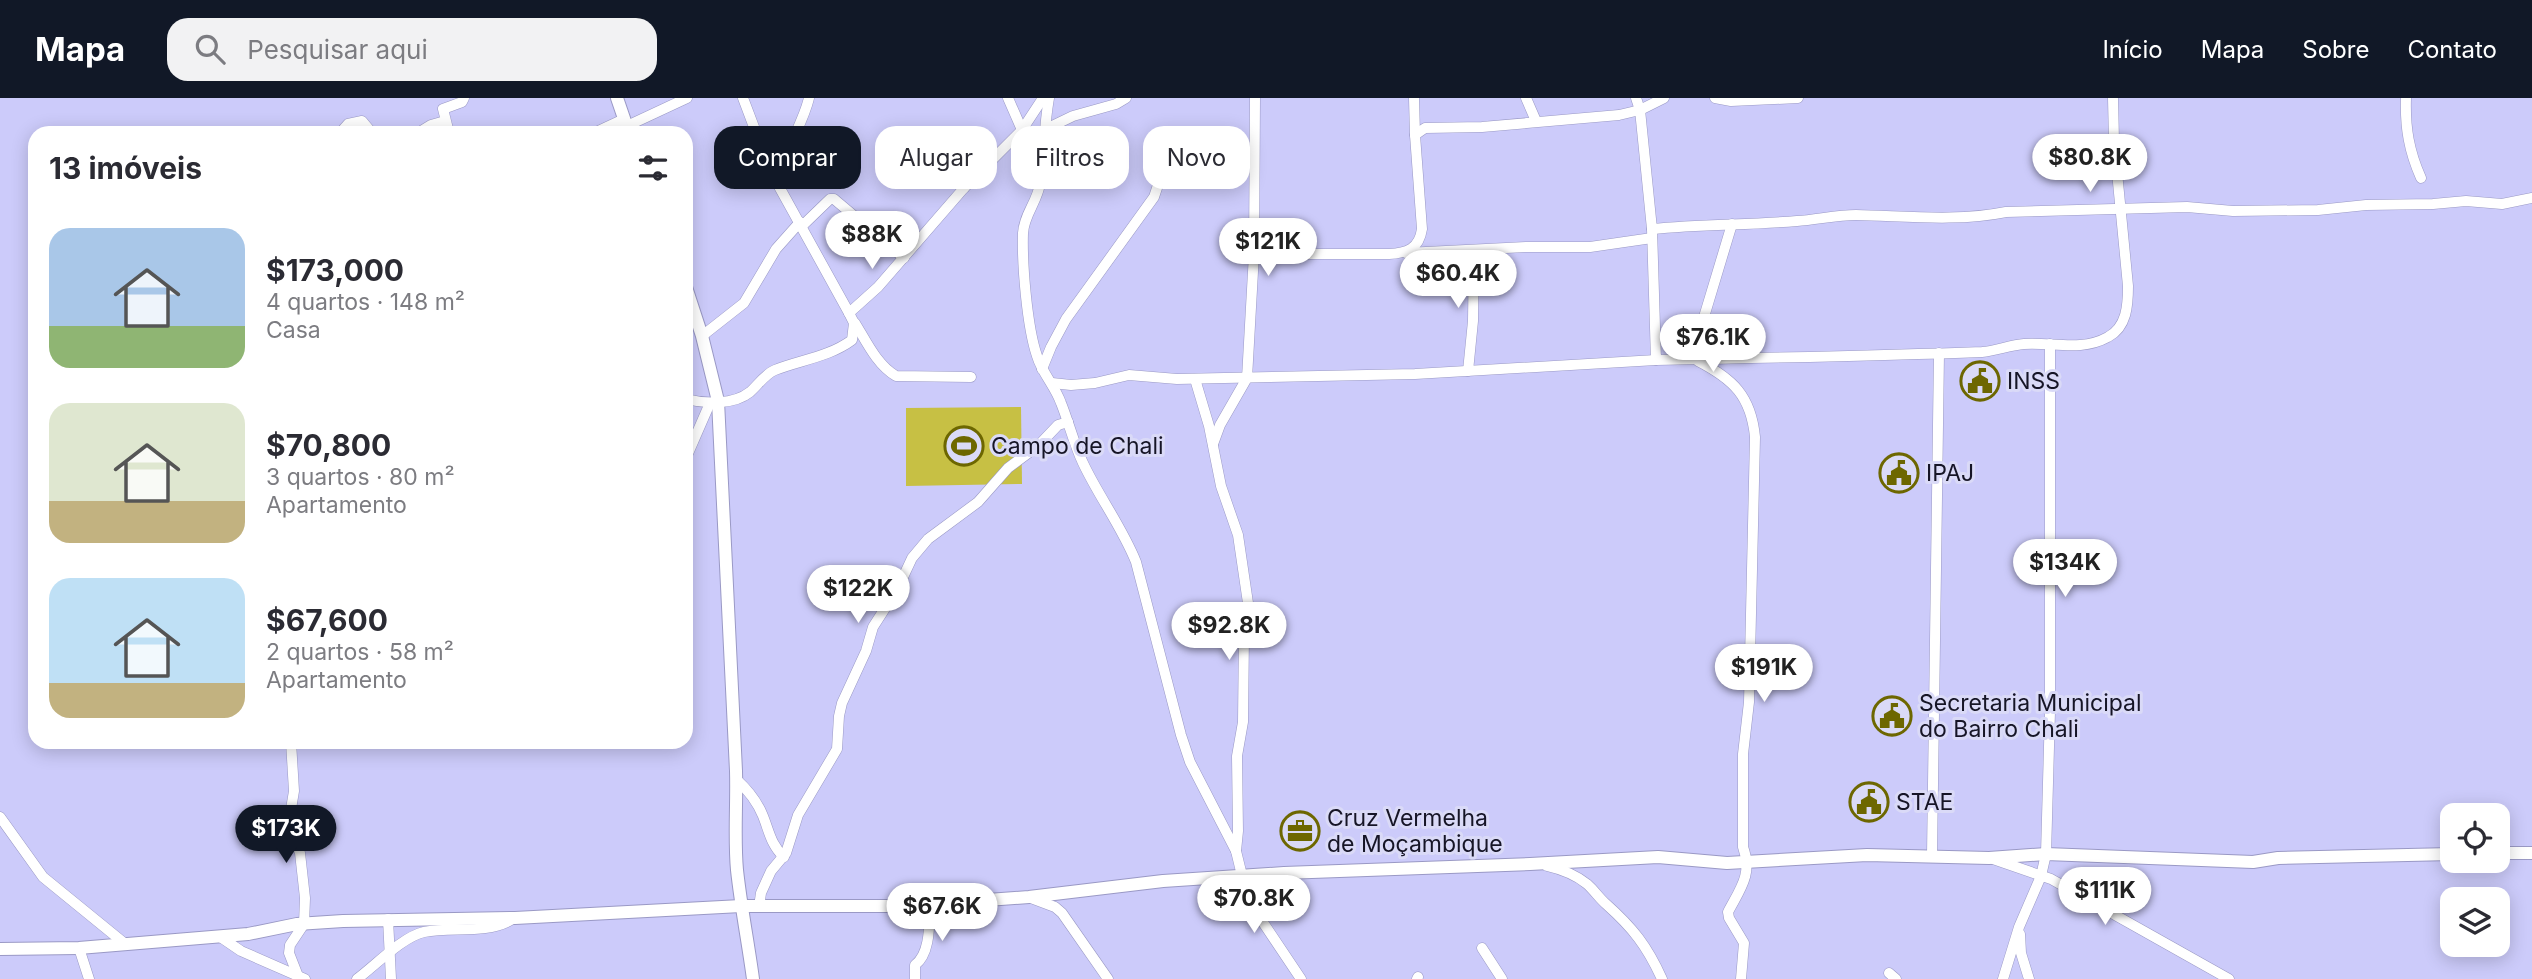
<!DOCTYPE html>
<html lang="pt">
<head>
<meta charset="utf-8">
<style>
  :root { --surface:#fff; --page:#f2f2f3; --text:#2b2b33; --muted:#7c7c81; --accent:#111827 }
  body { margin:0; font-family:Inter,sans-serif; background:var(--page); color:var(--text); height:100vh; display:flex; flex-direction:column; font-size:26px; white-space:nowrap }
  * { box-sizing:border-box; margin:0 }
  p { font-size:23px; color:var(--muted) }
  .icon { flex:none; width:38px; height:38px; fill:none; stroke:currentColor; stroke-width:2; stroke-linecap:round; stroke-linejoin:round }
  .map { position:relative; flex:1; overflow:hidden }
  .panel { position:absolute; left:28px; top:28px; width:665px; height:623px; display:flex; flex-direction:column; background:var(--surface); border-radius:21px; box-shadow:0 4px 18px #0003 }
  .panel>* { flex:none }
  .hud { position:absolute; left:714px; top:28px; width:665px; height:63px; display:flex; gap:14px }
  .buttons { position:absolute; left:2440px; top:705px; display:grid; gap:14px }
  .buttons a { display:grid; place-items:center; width:70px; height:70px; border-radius:14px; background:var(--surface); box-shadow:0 4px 18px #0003; font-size:35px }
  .price { position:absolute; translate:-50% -60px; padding:0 16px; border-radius:24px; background:#fff; color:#222; font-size:23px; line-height:46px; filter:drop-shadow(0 2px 4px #0008) }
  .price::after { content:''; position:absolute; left:50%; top:42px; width:21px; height:16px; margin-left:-10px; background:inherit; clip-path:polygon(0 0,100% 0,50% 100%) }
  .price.selected { background:var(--accent); color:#fff }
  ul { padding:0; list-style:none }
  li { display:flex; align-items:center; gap:21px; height:175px; padding:0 21px }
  li span { display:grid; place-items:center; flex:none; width:196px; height:140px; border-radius:21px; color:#555 }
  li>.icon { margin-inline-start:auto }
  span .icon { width:84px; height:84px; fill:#fffc; stroke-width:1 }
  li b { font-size:30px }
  h2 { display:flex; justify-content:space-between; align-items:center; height:84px; padding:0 21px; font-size:30px }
  .pill { padding:0 24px; border-radius:21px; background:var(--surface); box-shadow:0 4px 18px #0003; font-size:24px; line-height:63px }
  .pill.selected { background:var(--accent); color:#fff }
  header { display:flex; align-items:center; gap:42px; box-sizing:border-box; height:98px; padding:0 35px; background:var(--accent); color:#fff }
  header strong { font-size:33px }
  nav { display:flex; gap:38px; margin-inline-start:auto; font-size:24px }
  .search { width:490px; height:63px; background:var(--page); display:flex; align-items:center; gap:18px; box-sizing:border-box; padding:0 24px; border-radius:21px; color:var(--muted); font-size:26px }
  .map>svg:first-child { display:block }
  .green { fill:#c7c044 }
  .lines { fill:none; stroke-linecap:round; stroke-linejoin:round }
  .minor-casing { stroke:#9a99c5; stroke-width:11 }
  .tertiary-casing { stroke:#9a99c5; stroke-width:14 }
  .minor { stroke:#fff; stroke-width:10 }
  .tertiary { stroke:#fff; stroke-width:12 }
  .labels { text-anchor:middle; stroke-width:6; stroke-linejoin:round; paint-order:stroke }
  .poi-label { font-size:23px; fill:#161526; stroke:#dadaf7; text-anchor:start }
</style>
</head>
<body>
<header>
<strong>Mapa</strong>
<div class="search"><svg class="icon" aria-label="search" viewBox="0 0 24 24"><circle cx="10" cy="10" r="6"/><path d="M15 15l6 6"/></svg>Pesquisar aqui</div>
<nav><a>Início</a><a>Mapa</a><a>Sobre</a><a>Contato</a></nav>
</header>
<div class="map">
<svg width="2532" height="881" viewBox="0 0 2532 881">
  <rect width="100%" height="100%" fill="#cccbfa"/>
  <polygon class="green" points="1021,309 1022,386 906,388 906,310"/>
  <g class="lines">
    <g class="minor-casing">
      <g id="minor">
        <polyline points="743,0 771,74 849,215"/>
        <polyline points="1008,0 1022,32"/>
        <path d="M1049,0C1044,28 1044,57 1040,85C1038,103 1024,116 1023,135C1022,166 1027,229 1037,258C1042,275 1055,288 1061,305C1069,325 1074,346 1083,365C1099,399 1122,429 1136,464L1181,637L1190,664L1236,753"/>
        <polyline points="1414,0 1415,37"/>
        <polyline points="1526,0 1536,23"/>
        <path d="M1636,0L1640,12L1652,131L1656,262C1765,260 1874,258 1982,254C1996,253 2010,247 2024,246C2053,244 2081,254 2108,239C2127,229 2128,207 2128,188L2114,43L2113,0"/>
        <polyline points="1715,0 1731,3 1798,0"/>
        <path d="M2406,0C2405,30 2409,53 2421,80"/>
        <polyline points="627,28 687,0"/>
        <polyline points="1044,32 1073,18 1116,6 1126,0"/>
        <polyline points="340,35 348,26 362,23 372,35"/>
        <polyline points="418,35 431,27 445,23"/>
        <polyline points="449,35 443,11 462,4 464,0"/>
        <polyline points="594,35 624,21"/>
        <polyline points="927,43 964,90"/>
        <path d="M780,87C780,57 802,30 809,0"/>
        <polyline points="802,128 830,101 834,101 904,160"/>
        <path d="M1652,131C1700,126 1749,127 1797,123C1816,122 1836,117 1856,117C1906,118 1956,124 2006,114L2187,109L2233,113L2318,112L2366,107L2433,106L2466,103L2502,106L2532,100"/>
        <polyline points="1406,155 1526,149 1590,149 1652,140"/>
        <path d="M1254,156H1389C1407,155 1419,151 1422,131L1415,37L1425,30L1482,29L1619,17L1640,12L1664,0"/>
        <polyline points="1704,219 1732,126"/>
        <path d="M855,225C866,243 877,267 896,278L971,279"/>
        <polyline points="702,238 744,205 776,151 800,124"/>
        <path d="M1698,263C1733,281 1751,298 1755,339L1749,604L1743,656V749C1753,776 1740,791 1728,814L1729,820L1744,845L1741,881"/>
        <polyline points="1042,271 1051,249 1066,221 1154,99 1172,45"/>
        <polyline points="1468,273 1473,223 1474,152"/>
        <polyline points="1195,281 1209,328 1221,388 1238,437 1248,505 1244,535 1243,624 1237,658 1238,733 1236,753 1248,802 1301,881"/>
        <polyline points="1052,285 1071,287 1095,285 1129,277 1177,281 1415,276 1656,262"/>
        <path d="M686,301C705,306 734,307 750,294C758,287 765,276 775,272C800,262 829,259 852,242L854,225L849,215L878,189L964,90L1022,32L1043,0"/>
        <polyline points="1213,346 1220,327 1247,280 1254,156 1255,0"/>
        <polyline points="686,360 710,305"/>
        <polyline points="291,644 294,693 290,717 291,732 300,755 305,800 304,826 290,847 289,855 298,878"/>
        <path d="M736,681C747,691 757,703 763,718C769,733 771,747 784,759"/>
        <polyline points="0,719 43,779 124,845"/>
        <polyline points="1932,758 1939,255"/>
        <polyline points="1993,761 2051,781 2229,881"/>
        <path d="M1547,768C1560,771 1576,777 1587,786C1594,792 1599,800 1606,806C1633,830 1647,848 1662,881"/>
        <polyline points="1031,800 1055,809 1062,815 1108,881"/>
        <polyline points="759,809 761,795 771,773 786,755 798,717 837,651 839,618 842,605 866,553 873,529 898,490 912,460 928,441 978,404 1008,370 1039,347 1058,327 1068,324"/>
        <polyline points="388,821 391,881"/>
        <polyline points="2020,836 2021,855 2029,881"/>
        <polyline points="219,838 241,853 305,881"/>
        <polyline points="79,850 89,881"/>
        <polyline points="1482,850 1502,881"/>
        <polyline points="1889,875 1896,881"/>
        <path d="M357,881C376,867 402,839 424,834C453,828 484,837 511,822"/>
        <path d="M915,881V867C931,855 929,825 930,806"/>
        <polyline points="1417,881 1418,879"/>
        <polyline points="2003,881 2019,829 2041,778 2046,756 2050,613 2050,246"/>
      </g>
    </g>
    <g class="tertiary-casing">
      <g id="tertiary">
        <polyline points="617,0 629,35"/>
        <path d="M686,189L702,238L718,303L736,673C737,706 734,739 737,772C741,809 748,844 753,881"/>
        <polyline points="2497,755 2532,755"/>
        <polyline points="0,851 79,850 248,836 297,826 343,823 515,820 741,808 906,808 1029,799 1163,783 1284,775 1530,766 1658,759 1727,765 1867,757 1989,760 2046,756 2253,764 2278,760 2452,756"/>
      </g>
    </g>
    <use href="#minor" class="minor"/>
    <use href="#tertiary" class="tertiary"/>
  </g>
  <defs>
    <g id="civic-ring" transform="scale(2.0125)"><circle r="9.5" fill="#dadaf7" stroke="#6d6700" stroke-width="1.5"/><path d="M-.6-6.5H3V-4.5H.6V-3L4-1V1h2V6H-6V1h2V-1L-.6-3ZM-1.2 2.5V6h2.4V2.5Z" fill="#6d6700"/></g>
    <g id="stadium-ring" transform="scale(2.0125)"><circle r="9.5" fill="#dadaf7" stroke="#6d6700" stroke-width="1.5"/><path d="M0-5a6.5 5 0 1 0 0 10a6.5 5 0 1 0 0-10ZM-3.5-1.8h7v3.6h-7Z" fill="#6d6700"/></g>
    <g id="office-ring" transform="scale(2.0125)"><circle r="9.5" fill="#dadaf7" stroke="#6d6700" stroke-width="1.5"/><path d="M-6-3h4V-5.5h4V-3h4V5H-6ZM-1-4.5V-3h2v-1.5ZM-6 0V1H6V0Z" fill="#6d6700"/></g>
  </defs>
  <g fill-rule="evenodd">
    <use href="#civic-ring" x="1980" y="283"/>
    <use href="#stadium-ring" x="964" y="348"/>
    <use href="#civic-ring" x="1899" y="375"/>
    <use href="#civic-ring" x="1892" y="618"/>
    <use href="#civic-ring" x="1869" y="704"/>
    <use href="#office-ring" x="1300" y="733"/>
  </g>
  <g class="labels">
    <g class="poi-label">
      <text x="2007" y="291">INSS</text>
      <text x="991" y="356">Campo de Chali</text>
      <text x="1926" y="383">IPAJ</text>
      <text x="1919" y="613">Secretaria Municipal<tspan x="1919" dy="26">do Bairro Chali</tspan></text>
      <text x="1896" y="712">STAE</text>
      <text x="1327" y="728">Cruz Vermelha<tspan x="1327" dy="26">de Moçambique</tspan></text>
    </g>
  </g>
</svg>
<div class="buttons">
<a><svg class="icon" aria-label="locate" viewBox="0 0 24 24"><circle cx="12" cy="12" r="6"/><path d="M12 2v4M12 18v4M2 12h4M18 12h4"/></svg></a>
<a><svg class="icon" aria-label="layers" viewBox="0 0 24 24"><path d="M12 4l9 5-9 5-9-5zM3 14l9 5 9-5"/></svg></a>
</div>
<b class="price" style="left:2090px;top:96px">$80.8K</b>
<b class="price" style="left:872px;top:173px">$88K</b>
<b class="price" style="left:1268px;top:180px">$121K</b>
<b class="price" style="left:1458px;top:212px">$60.4K</b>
<b class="price" style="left:1713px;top:276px">$76.1K</b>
<b class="price" style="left:2065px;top:501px">$134K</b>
<b class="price" style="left:858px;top:527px">$122K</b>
<b class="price" style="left:1229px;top:564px">$92.8K</b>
<b class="price" style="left:1764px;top:606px">$191K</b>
<b class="price selected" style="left:286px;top:767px">$173K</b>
<b class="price" style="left:2105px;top:829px">$111K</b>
<b class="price" style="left:1254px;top:837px">$70.8K</b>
<b class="price" style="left:942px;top:845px">$67.6K</b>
<div class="hud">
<a class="pill selected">Comprar</a>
<a class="pill">Alugar</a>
<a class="pill">Filtros</a>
<a class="pill">Novo</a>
</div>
<section class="panel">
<h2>13 imóveis<svg class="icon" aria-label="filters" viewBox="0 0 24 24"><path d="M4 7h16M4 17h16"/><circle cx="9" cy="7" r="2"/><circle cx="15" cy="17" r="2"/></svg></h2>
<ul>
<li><span style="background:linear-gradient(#a9c7e8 70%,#8fb573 0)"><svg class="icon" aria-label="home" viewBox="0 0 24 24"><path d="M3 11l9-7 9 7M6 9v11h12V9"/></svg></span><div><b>$173,000</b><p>4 quartos · 148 m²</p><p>Casa</p></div></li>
<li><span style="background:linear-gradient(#dfe7d0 70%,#c2b280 0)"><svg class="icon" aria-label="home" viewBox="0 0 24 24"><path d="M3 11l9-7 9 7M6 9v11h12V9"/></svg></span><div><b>$70,800</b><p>3 quartos · 80 m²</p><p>Apartamento</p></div></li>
<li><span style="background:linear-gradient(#bfe0f5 75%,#c2b280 0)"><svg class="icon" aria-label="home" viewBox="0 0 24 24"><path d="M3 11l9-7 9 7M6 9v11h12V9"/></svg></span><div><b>$67,600</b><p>2 quartos · 58 m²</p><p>Apartamento</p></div></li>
</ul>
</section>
</div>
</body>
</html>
